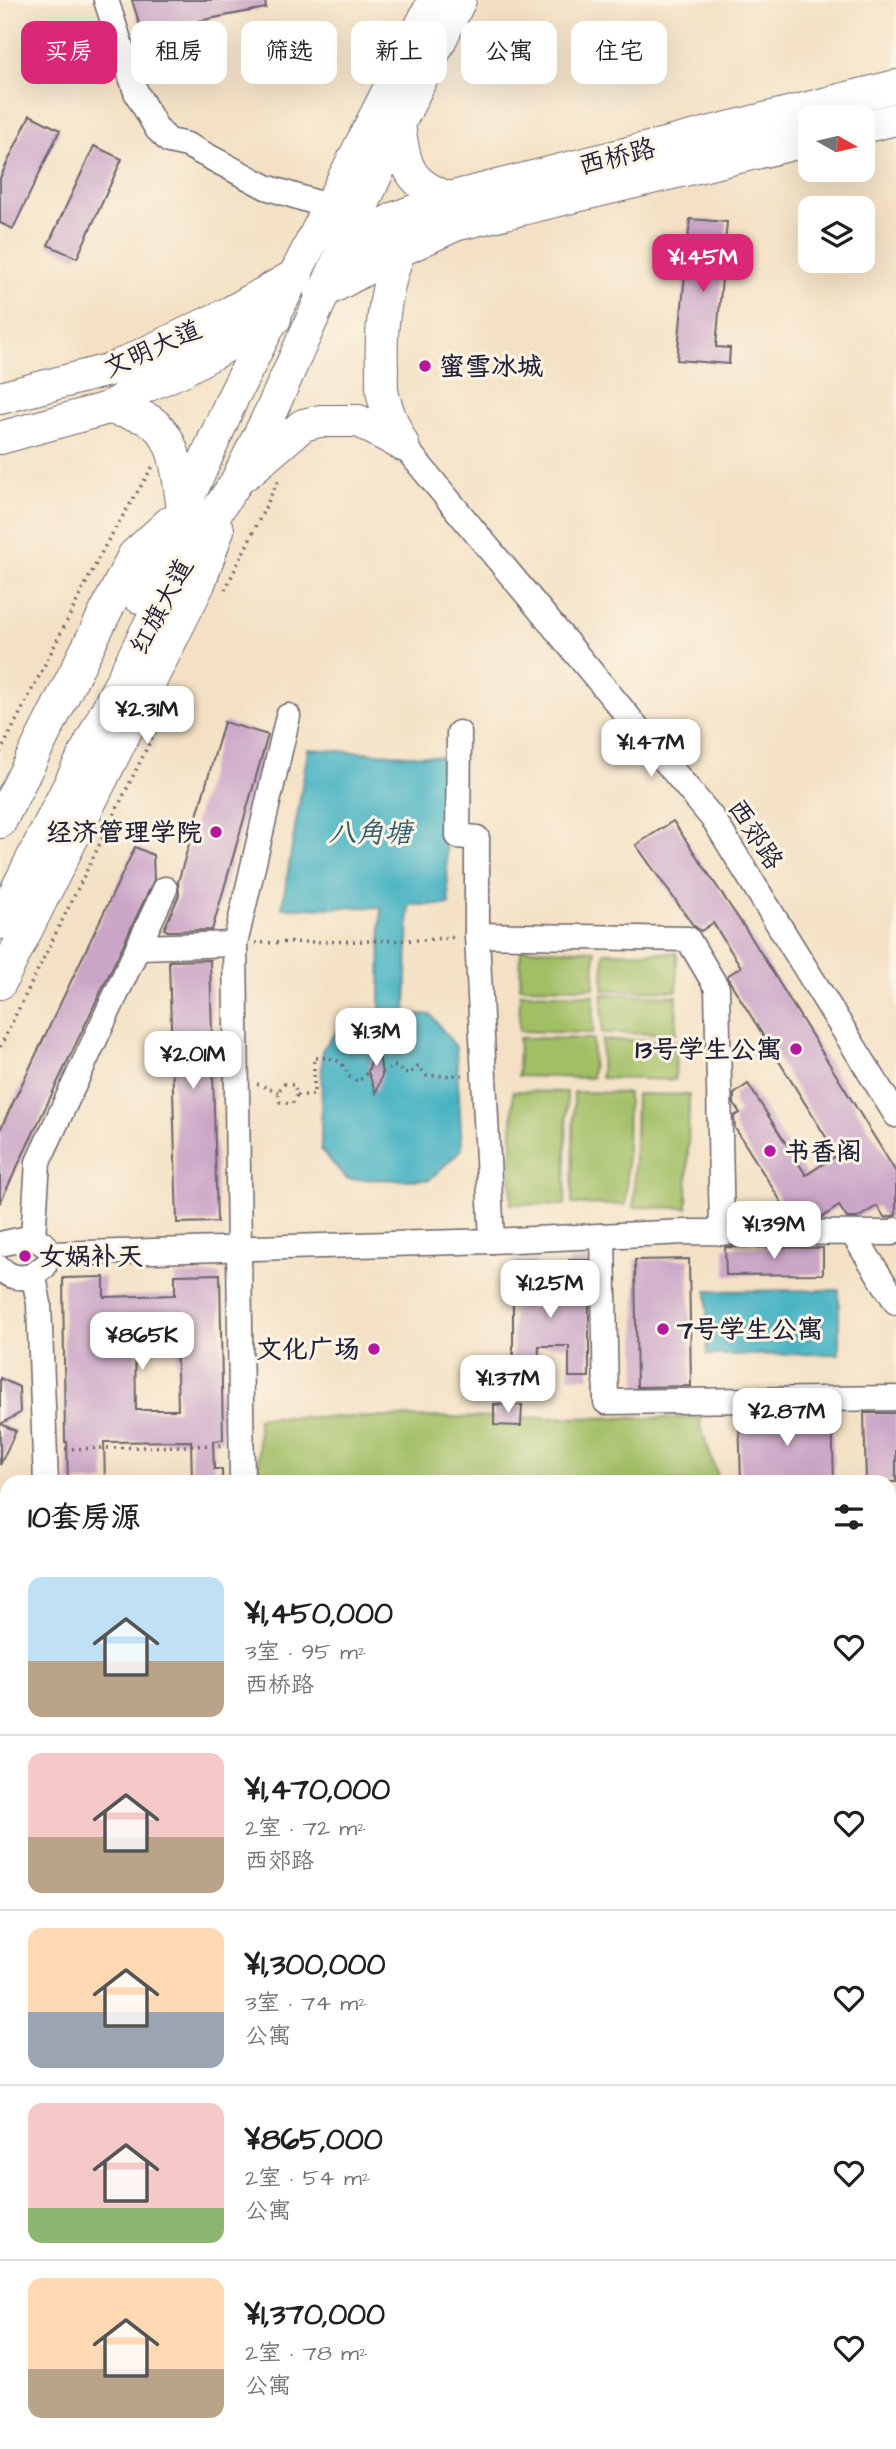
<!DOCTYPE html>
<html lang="zh">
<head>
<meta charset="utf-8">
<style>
  :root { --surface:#fff; --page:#f6f6f6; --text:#202124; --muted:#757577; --line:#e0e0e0; --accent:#db2777 }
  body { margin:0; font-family:"Architects Daughter","LXGW WenKai TC",sans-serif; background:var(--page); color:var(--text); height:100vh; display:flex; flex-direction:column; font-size:26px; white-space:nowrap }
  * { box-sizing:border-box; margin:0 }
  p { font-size:23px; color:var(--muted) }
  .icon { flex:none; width:38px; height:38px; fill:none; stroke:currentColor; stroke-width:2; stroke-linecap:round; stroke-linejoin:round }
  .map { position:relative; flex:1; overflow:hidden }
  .sheet { position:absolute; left:0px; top:1475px; width:896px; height:975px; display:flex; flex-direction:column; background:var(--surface); border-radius:21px 21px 0 0; box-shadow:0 7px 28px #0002 }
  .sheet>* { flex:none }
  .banner { position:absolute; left:21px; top:21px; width:854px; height:63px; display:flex; gap:14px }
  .needle { width:46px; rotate:98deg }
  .fabs { position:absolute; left:798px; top:105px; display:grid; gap:14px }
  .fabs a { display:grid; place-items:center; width:77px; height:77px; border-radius:14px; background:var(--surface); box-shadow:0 7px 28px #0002; font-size:35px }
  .price { position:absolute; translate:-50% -60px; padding:0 16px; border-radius:14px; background:#fff; color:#222; font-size:23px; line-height:46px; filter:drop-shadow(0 2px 4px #0008) }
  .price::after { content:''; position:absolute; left:50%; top:42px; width:21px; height:16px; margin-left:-10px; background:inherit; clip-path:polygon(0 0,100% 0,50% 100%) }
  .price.selected { background:var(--accent); color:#fff }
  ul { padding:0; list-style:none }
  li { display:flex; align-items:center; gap:21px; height:175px; padding:0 28px }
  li+li { border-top:2px solid var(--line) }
  li span { display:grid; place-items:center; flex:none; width:196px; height:140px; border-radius:14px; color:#555 }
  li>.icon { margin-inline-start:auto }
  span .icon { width:84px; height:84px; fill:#fffc; stroke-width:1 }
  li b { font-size:30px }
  h2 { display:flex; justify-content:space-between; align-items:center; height:84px; padding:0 28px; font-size:30px }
  .tag { padding:0 24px; border-radius:14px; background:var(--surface); box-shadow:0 7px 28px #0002; font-size:24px; line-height:63px }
  .tag.selected { background:var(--accent); color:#fff }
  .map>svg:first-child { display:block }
  .green { fill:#a3bf66; stroke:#627050; stroke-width:2 }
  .water { fill:#47b3c3; stroke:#346a7f; stroke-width:2 }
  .building { fill:#caa5c7; fill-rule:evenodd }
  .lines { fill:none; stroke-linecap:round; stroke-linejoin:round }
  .minor-casing { stroke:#6c656b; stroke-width:27 }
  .major-casing { stroke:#6c656b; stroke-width:34 }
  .path { stroke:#6c656b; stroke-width:3.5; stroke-dasharray:2 5; stroke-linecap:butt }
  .minor { stroke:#fff; stroke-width:24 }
  .major { stroke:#fff; stroke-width:32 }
  .poi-dot { fill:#b5179e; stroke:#fcf5e5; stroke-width:2.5 }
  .labels { text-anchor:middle; stroke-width:6; stroke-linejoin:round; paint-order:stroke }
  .street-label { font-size:26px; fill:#22223b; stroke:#fcf5e5 }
  .poi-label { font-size:26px; font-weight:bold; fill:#22223b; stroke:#fcf5e5; text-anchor:start }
  .water-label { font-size:28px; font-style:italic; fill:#315c71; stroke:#fcf5e5 }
</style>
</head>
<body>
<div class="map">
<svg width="896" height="2449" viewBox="0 0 896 2449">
  <rect width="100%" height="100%" fill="#fcf5e5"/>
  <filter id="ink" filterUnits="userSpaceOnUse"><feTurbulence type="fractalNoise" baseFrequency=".0143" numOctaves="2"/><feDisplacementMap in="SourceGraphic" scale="14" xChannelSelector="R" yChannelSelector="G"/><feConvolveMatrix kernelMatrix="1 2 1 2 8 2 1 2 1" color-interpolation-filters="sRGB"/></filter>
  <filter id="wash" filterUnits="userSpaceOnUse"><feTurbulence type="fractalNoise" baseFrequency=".00686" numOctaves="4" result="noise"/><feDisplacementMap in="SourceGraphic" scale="28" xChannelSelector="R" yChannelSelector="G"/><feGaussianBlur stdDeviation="1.57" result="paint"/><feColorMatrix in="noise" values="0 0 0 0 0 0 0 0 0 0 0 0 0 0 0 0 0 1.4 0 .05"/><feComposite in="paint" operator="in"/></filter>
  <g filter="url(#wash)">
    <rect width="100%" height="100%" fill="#f4e1c5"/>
    <g class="green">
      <polygon points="521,949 595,950 594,988 520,987"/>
      <polygon points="604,952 677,953 677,991 603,990"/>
      <polygon points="520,993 594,995 593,1033 519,1031"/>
      <polygon points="603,994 677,996 676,1034 602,1033"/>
      <polygon points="519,1038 593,1039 592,1078 518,1076"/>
      <polygon points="602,1040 676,1041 675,1080 601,1078"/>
      <polygon points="513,1091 567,1092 565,1205 511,1204"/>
      <polygon points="574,1092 628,1093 626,1205 572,1204"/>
      <polygon points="636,1094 689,1095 687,1208 634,1207"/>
      <polygon points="258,1417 700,1418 700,1426 720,1482 259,1482"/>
    </g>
    <g class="water">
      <polygon points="308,749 441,757 449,905 409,905 406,1013 431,1015 456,1047 462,1149 429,1180 347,1179 321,1150 322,1050 350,1014 380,1013 381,907 282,908"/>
      <polygon points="839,1290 839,1354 707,1355 707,1291"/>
    </g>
    <g id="blocks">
      <g class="building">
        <polygon points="132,0 265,0 266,8 198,21 145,42"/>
        <polygon points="30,115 60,130 13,229 0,223 0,178"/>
        <polygon points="94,146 122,159 77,258 48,245"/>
        <polygon points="690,219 727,222 716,347 730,348 729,364 677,360"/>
        <polygon points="224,722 268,735 212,930 168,931 164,929 179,895 178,882"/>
        <polygon points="673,821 751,937 896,1172 896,1215 885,1218 877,1206 857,1218 847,1218 839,1206 821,1218 802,1218 795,1207 787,1211 735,1128 734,1116 740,1113 734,1104 734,1094 748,1084 806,1175 837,1155 730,982 727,976 741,967 713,923 701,931 693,925 636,845"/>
        <polygon points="135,847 153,855 154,880 0,1203 0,1130"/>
        <polygon points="210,960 217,1222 177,1223 169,961"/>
        <polygon points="377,1038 382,1075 376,1093 368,1072"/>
        <polygon points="725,1247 823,1248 823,1274 726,1275"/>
        <polygon points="689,1259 691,1386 637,1387 635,1260"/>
        <polygon points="513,1260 536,1260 536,1298 568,1298 569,1260 589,1260 589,1377 569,1377 569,1346 539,1346 538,1377 513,1377"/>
        <path d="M220,1274L223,1440L213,1441L214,1469H222V1482H192L191,1441L104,1442L105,1482H68L67,1442H65L63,1278L104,1277V1297L175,1295V1275ZM176,1333L178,1410H136L135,1334Z"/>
        <polygon points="0,1378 19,1387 20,1413 1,1424 16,1431 0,1465"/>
        <polygon points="494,1404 522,1405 521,1426 494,1425"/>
        <polygon points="864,1413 896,1413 896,1482 866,1482"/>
        <polygon points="832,1414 834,1482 741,1482 739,1415"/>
      </g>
    </g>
  </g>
  <g filter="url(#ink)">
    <use href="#blocks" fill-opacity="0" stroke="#6c656b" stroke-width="2"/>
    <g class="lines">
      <g class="minor-casing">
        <g id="minor">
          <polyline points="106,0 136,92 157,129 169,141 187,145 266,187 330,207 337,223"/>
          <polyline points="403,445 714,820 896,1115"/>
          <polyline points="459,733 458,836 477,838 477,935 492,1241"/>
          <polyline points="477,935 688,939 717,988 722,1233"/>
          <polyline points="140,947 235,944"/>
          <polyline points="853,1234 896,1302"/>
          <polyline points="603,1236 606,1402 896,1398"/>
          <polyline points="33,1237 38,1162 165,889"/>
          <polyline points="0,1244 33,1237 45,1245"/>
          <polyline points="51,1254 492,1241 686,1232 892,1233 896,1230"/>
          <path d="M0,1268C14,1282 31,1279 44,1267"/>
          <polyline points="34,1277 39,1304 46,1482"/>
          <polyline points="242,1482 235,944 288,716"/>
          <polyline points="0,1802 7,1803"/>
          <polyline points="0,2092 7,2095"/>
          <polyline points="889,2287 896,2273"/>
          <polyline points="0,2367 7,2370"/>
          <polyline points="0,2419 7,2405"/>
          <polyline points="146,2443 157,2449"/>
          <polyline points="812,2443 830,2449"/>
          <polyline points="213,2449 216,2443"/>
        </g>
      </g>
      <g class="major-casing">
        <g id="major">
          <path d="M399,124C405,166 407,183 449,198"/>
          <polyline points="863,127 896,119"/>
          <polyline points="342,248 395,218 449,198 896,86"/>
          <path d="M399,251C385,290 380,327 382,368C382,377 381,387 383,395C387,413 395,429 403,445"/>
          <polyline points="320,294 399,251 455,225 810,140"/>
          <polyline points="0,398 112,369 231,312 297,274"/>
          <path d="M108,408C120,411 133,413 145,418C178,433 178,479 183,510"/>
          <polyline points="0,438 108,408 133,392 183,370 275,319"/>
          <polyline points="247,473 303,425 320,421 359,421 403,445"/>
          <polyline points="139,597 183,510 233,397 434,0"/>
          <polyline points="0,822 134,555 169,523"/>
          <polyline points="0,923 176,572 235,484 273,407 399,124 460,0"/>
          <polyline points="0,983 199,584 218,530"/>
        </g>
      </g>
      <g class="path">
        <polyline points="225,590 280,477"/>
        <polyline points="0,753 106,544 153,466"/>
        <polyline points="255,943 423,940 457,937"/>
        <polyline points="0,1047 164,713"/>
        <polyline points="382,1073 394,1066 398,1067 403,1073 409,1074 418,1066 427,1076 465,1075"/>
        <polyline points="257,1084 278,1092"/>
        <polygon points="284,1084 294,1085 297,1095 292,1104 280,1102 278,1092"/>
        <path d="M297,1095H314V1058C330,1057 344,1058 348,1076L358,1082L368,1072"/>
        <polyline points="65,1449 221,1445"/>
      </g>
      <use href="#minor" class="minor"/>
      <use href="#major" class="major"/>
    </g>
  </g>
  <g class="poi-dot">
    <circle cx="425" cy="366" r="7"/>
    <circle cx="216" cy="832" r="7"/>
    <circle cx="796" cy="1049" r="7"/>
    <circle cx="770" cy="1151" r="7"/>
    <circle cx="25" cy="1256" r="7"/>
    <circle cx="663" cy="1329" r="7"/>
    <circle cx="374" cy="1349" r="7"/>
  </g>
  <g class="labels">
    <g class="street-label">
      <text transform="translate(617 156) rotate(-14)" y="9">西桥路</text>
      <text transform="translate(152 348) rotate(-24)" y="9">文明大道</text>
      <text transform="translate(161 606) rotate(-62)" y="9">红旗大道</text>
      <text transform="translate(756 834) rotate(57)" y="9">西郊路</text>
    </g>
    <g class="poi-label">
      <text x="439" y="375">蜜雪冰城</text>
      <text x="202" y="841" text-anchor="end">经济管理学院</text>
      <text x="782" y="1058" text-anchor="end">13号学生公寓</text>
      <text x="784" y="1160">书香阁</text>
      <text x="39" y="1265">女娲补天</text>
      <text x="677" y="1338">7号学生公寓</text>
      <text x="360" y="1358" text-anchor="end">文化广场</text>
    </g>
    <g class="water-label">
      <text x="370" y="842">八角塘</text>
    </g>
  </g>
</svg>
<div class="fabs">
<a><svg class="needle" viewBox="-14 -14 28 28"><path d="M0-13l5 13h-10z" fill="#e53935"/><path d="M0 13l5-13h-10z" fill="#757577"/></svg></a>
<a><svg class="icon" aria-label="layers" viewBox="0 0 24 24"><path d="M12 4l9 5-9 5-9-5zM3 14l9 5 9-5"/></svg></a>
</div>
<b class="price selected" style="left:703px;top:294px">¥1.45M</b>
<b class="price" style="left:147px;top:746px">¥2.31M</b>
<b class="price" style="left:651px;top:779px">¥1.47M</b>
<b class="price" style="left:376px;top:1068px">¥1.3M</b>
<b class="price" style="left:193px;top:1091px">¥2.01M</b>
<b class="price" style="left:774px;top:1261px">¥1.39M</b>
<b class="price" style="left:550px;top:1320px">¥1.25M</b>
<b class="price" style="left:142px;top:1372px">¥865K</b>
<b class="price" style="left:508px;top:1415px">¥1.37M</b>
<b class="price" style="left:787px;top:1448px">¥2.87M</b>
<div class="banner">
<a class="tag selected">买房</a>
<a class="tag">租房</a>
<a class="tag">筛选</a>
<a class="tag">新上</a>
<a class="tag">公寓</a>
<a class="tag">住宅</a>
</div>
<section class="sheet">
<h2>10套房源<svg class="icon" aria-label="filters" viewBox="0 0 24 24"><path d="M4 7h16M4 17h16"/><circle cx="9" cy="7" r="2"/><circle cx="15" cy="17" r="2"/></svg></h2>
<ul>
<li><span style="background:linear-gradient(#bfe0f5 60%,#b9a48a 0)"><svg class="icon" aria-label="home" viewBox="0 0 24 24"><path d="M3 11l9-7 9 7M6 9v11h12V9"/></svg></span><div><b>¥1,450,000</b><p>3室 · 95 m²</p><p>西桥路</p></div><svg class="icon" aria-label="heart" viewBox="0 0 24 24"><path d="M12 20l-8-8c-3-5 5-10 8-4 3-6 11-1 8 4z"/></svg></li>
<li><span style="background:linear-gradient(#f6c9c9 60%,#b9a48a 0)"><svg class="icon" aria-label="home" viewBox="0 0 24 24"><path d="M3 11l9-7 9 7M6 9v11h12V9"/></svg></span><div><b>¥1,470,000</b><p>2室 · 72 m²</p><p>西郊路</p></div><svg class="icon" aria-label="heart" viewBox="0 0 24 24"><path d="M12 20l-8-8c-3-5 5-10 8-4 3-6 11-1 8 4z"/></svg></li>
<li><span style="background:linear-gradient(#ffd9b3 60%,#9aa5b1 0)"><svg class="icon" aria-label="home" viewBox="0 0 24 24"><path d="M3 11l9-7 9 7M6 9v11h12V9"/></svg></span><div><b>¥1,300,000</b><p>3室 · 74 m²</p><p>公寓</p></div><svg class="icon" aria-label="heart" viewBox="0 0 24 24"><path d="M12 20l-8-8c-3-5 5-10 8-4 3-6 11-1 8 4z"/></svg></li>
<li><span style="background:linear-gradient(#f6c9c9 75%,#8fb573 0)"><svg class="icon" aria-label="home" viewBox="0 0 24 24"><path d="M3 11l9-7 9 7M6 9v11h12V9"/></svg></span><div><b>¥865,000</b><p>2室 · 54 m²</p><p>公寓</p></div><svg class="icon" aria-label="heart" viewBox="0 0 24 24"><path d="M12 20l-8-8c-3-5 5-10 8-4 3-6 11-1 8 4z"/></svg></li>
<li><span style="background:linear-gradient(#ffd9b3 65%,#b9a48a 0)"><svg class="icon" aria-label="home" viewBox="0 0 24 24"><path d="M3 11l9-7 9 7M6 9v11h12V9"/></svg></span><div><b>¥1,370,000</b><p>2室 · 78 m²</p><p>公寓</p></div><svg class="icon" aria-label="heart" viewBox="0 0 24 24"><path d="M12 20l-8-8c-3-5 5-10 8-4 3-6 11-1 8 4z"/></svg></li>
</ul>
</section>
</div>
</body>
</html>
